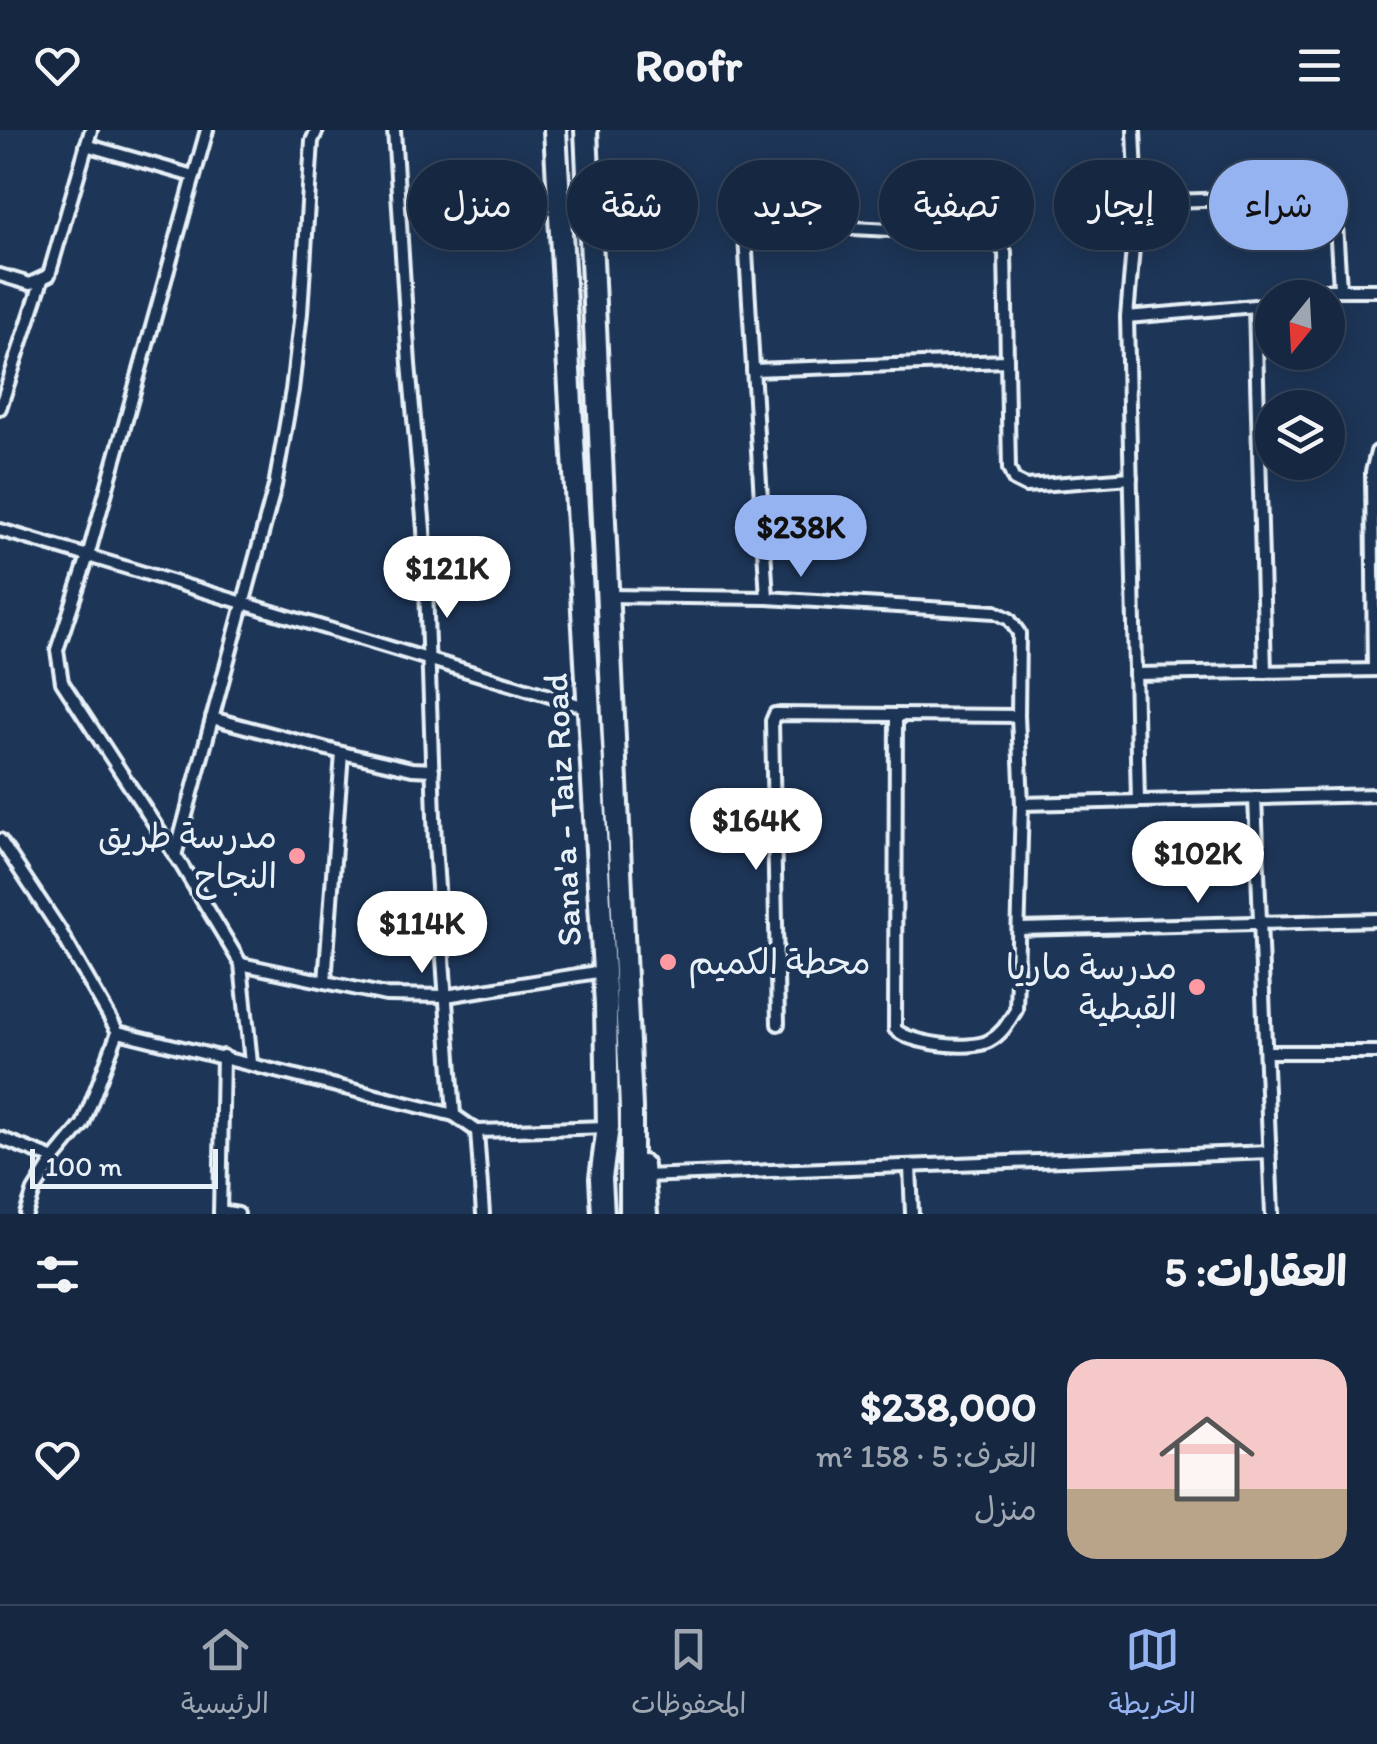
<!DOCTYPE html>
<html lang="ar">
<head>
<meta charset="utf-8">
<style>
  :root { --surface:#162841; --page:#23344c; --text:#f1f3f6; --muted:#9ea6b1; --line:#35445a; --accent:#95b2f1 }
  body { margin:0; font-family:Itim,"Playpen Sans Arabic",sans-serif; background:var(--page); color:var(--text); direction:rtl; height:100vh; display:flex; flex-direction:column; font-size:38px; white-space:nowrap }
  * { box-sizing:border-box; margin:0 }
  p { font-size:32px; color:var(--muted) }
  .icon { flex:none; width:55px; height:55px; fill:none; stroke:currentColor; stroke-width:2; stroke-linecap:round; stroke-linejoin:round }
  .map { position:relative; height:1084px; overflow:hidden; direction:ltr }
  .sheet { display:flex; flex-direction:column; background:var(--surface); flex:1 }
  .sheet>* { flex:none }
  .banner { position:absolute; left:30px; top:30px; width:1318px; height:90px; direction:rtl; display:flex; gap:20px }
  .needle { width:65px; rotate:198deg }
  .fabs { position:absolute; left:1255px; top:150px; display:grid; gap:20px }
  .fabs a { display:grid; place-items:center; width:90px; height:90px; border-radius:50%; background:var(--surface); box-shadow:0 5px 25px #0003,0 0 0 2px var(--line); font-size:50px }
  .scale { position:absolute; left:30px; bottom:25px; width:188px; box-sizing:border-box; padding-left:10px; border:5px solid #e8f1f8; border-top:0; font-size:28px; line-height:35px; white-space:nowrap; color:#e8f1f8; -webkit-text-stroke:8px #1d3557; paint-order:stroke }
  .price { position:absolute; translate:-50% -85px; padding:0 22px; border-radius:35px; background:#fff; color:#222; font-size:32px; line-height:65px; filter:drop-shadow(0 2px 5px #0008) }
  .price::after { content:''; position:absolute; left:50%; top:60px; width:30px; height:22px; margin-left:-15px; background:inherit; clip-path:polygon(0 0,100% 0,50% 100%) }
  .price.selected { background:var(--accent); color:#111 }
  ul { padding:0; list-style:none }
  li { display:flex; align-items:center; gap:30px; height:250px; padding:0 30px }
  li+li { border-top:2px solid var(--line) }
  li span { display:grid; place-items:center; flex:none; width:280px; height:200px; border-radius:30px; color:#555 }
  li>.icon { margin-inline-start:auto }
  span .icon { width:120px; height:120px; fill:#fffc; stroke-width:1 }
  li b { font-size:42px }
  h2 { display:flex; justify-content:space-between; align-items:center; height:120px; padding:0 30px; font-size:42px }
  .pill { padding:0 35px; border-radius:45px; background:var(--surface); box-shadow:0 5px 25px #0003,0 0 0 2px var(--line); font-size:35px; line-height:90px }
  .pill.selected { background:var(--accent); color:#111 }
  header { display:flex; justify-content:space-between; align-items:center; height:130px; padding:0 30px; background:var(--surface); font-size:45px; font-weight:800 }
  .tabs { display:flex; justify-content:space-around; align-items:center; height:140px; border-top:2px solid var(--line); background:var(--surface); font-size:28px; color:var(--muted) }
  .tabs a { display:grid; justify-items:center; gap:5px }
  .tabs .selected { color:var(--accent) }
  .map>svg:first-child { display:block }
  .lines { fill:none; stroke-linecap:round; stroke-linejoin:round }
  .street-casing { stroke:#e8f1f8; stroke-width:18 }
  .highway-casing { stroke:#e8f1f8; stroke-width:28 }
  .street { stroke:#1d3557; stroke-width:10 }
  .highway { stroke:#1d3557; stroke-width:20 }
  .poi-dot { fill:#ff9aa2; stroke:#1d3557; stroke-width:4 }
  .labels { text-anchor:middle; stroke-width:8; stroke-linejoin:round; paint-order:stroke }
  .street-label { font-size:35px; fill:#e8f1f8; stroke:#1d3557 }
  .poi-label { font-size:35px; fill:#e8f1f8; stroke:#1d3557; text-anchor:end }
</style>
</head>
<body>
<header><svg class="icon" aria-label="menu" viewBox="0 0 24 24"><path d="M4 6h16M4 12h16M4 18h16"/></svg>Roofr<svg class="icon" aria-label="heart" viewBox="0 0 24 24"><path d="M12 20l-8-8c-3-5 5-10 8-4 3-6 11-1 8 4z"/></svg></header>
<div class="map">
<svg width="1377" height="1084" viewBox="0 0 1377 1084">
  <rect width="100%" height="100%" fill="#1d3557"/>
  <filter id="ink" filterUnits="userSpaceOnUse"><feTurbulence type="fractalNoise" baseFrequency=".01" numOctaves="2"/><feDisplacementMap in="SourceGraphic" scale="20" xChannelSelector="R" yChannelSelector="G"/><feConvolveMatrix kernelMatrix="1 2 1 2 8 2 1 2 1" color-interpolation-filters="sRGB"/></filter>
  <g filter="url(#ink)">
    <g class="lines">
      <g class="street-casing">
        <g id="street">
          <polyline points="394,0 409,234 424,399 435,715 454,985"/>
          <polyline points="1134,0 1137,72 1127,187 1138,671"/>
          <polyline points="86,15 193,46"/>
          <polyline points="1137,72 1299,67 1327,80 1336,95 1340,158"/>
          <polyline points="0,145 30,154 49,145 91,0"/>
          <polyline points="1289,168 1319,160 1377,160"/>
          <polyline points="1255,176 1272,172"/>
          <polyline points="1127,187 1255,176 1265,542"/>
          <polyline points="753,240 1007,231"/>
          <polyline points="0,278 42,150"/>
          <polyline points="0,400 88,426 207,0"/>
          <path d="M606,466L767,468L995,482L1009,489L1019,503L1018,586L1022,674L1016,880C1008,893 1003,903 989,911C970,921 910,914 895,899L896,585"/>
          <polyline points="767,468 745,106 774,94 990,105 1005,122 1009,339 1014,350 1026,356 1131,348"/>
          <polyline points="1374,540 1372,342 1377,322"/>
          <polyline points="1135,544 1377,540"/>
          <polyline points="212,588 342,623 412,639 433,640"/>
          <polyline points="1255,668 1272,1084"/>
          <polyline points="1022,674 1377,665"/>
          <polyline points="0,710 59,799 118,902 454,985 477,1001 608,997"/>
          <polyline points="175,726 275,356 292,260 301,183 312,11 317,0"/>
          <polyline points="1020,799 1377,790"/>
          <polyline points="241,834 386,865 446,866 603,841"/>
          <polyline points="325,852 342,623"/>
          <polyline points="778,894 772,591 775,584 1018,586"/>
          <polyline points="1267,922 1377,922"/>
          <polyline points="251,933 241,834 182,736 62,552 57,520 88,426 589,578"/>
          <polyline points="477,1001 483,1084"/>
          <polyline points="0,1008 54,1029"/>
          <polyline points="910,1036 912,1084"/>
          <polyline points="643,1046 1270,1022"/>
          <polyline points="220,1081 238,1084"/>
          <polyline points="26,1084 34,1061 54,1029 83,994 118,902"/>
          <polyline points="220,1084 223,926"/>
        </g>
      </g>
      <g class="highway-casing">
        <g id="highway">
          <polyline points="555,0 606,875 608,997 601,1048 603,1084"/>
          <polyline points="586,0 631,978 631,1084"/>
          <polyline points="642,1036 646,1084"/>
        </g>
      </g>
      <use href="#street" class="street"/>
      <use href="#highway" class="highway"/>
    </g>
  </g>
  <g class="poi-dot">
    <circle cx="297" cy="726" r="10"/>
    <circle cx="668" cy="832" r="10"/>
    <circle cx="1197" cy="857" r="10"/>
  </g>
  <g class="labels">
    <g class="street-label">
      <text transform="translate(562 680) rotate(-93)" y="12">Sana'a - Taiz Road</text>
    </g>
    <g class="poi-label">
      <text x="277" y="718">مدرسة طريق<tspan x="277" dy="40">النجاح</tspan></text>
      <text x="688" y="844" text-anchor="start">محطة الكميم</text>
      <text x="1177" y="849">مدرسة ماريا<tspan x="1177" dy="40">القبطية</tspan></text>
    </g>
  </g>
</svg>
<div class="fabs">
<a><svg class="needle" viewBox="-14 -14 28 28"><path d="M0-13l5 13h-10z" fill="#e53935"/><path d="M0 13l5-13h-10z" fill="#9ea6b1"/></svg></a>
<a><svg class="icon" aria-label="layers" viewBox="0 0 24 24"><path d="M12 4l9 5-9 5-9-5zM3 14l9 5 9-5"/></svg></a>
</div>
<div class="scale">100 m</div>
<b class="price selected" style="left:801px;top:450px">$238K</b>
<b class="price" style="left:447px;top:491px">$121K</b>
<b class="price" style="left:756px;top:743px">$164K</b>
<b class="price" style="left:1198px;top:776px">$102K</b>
<b class="price" style="left:422px;top:846px">$114K</b>
<div class="banner">
<a class="pill selected">شراء</a>
<a class="pill">إيجار</a>
<a class="pill">تصفية</a>
<a class="pill">جديد</a>
<a class="pill">شقة</a>
<a class="pill">منزل</a>
</div>
</div>
<section class="sheet">
<h2>العقارات: 5<svg class="icon" aria-label="filters" viewBox="0 0 24 24"><path d="M4 7h16M4 17h16"/><circle cx="9" cy="7" r="2"/><circle cx="15" cy="17" r="2"/></svg></h2>
<ul>
<li><span style="background:linear-gradient(#f6c9c9 65%,#b9a48a 0)"><svg class="icon" aria-label="home" viewBox="0 0 24 24"><path d="M3 11l9-7 9 7M6 9v11h12V9"/></svg></span><div><b>$238,000</b><p>الغرف: 5 · 158 m²</p><p>منزل</p></div><svg class="icon" aria-label="heart" viewBox="0 0 24 24"><path d="M12 20l-8-8c-3-5 5-10 8-4 3-6 11-1 8 4z"/></svg></li>
</ul>
</section>
<nav class="tabs">
<a class="selected"><svg class="icon" aria-label="map" viewBox="0 0 24 24"><path d="M3 6l6-2 6 2 6-2v14l-6 2-6-2-6 2zM9 4v14M15 6v14"/></svg>الخريطة</a>
<a><svg class="icon" aria-label="saved" viewBox="0 0 24 24"><path d="M7 4h10v16l-5-4-5 4z"/></svg>المحفوظات</a>
<a><svg class="icon" aria-label="home" viewBox="0 0 24 24"><path d="M3 11l9-7 9 7M6 9v11h12V9"/></svg>الرئيسية</a>
</nav>
</body>
</html>
